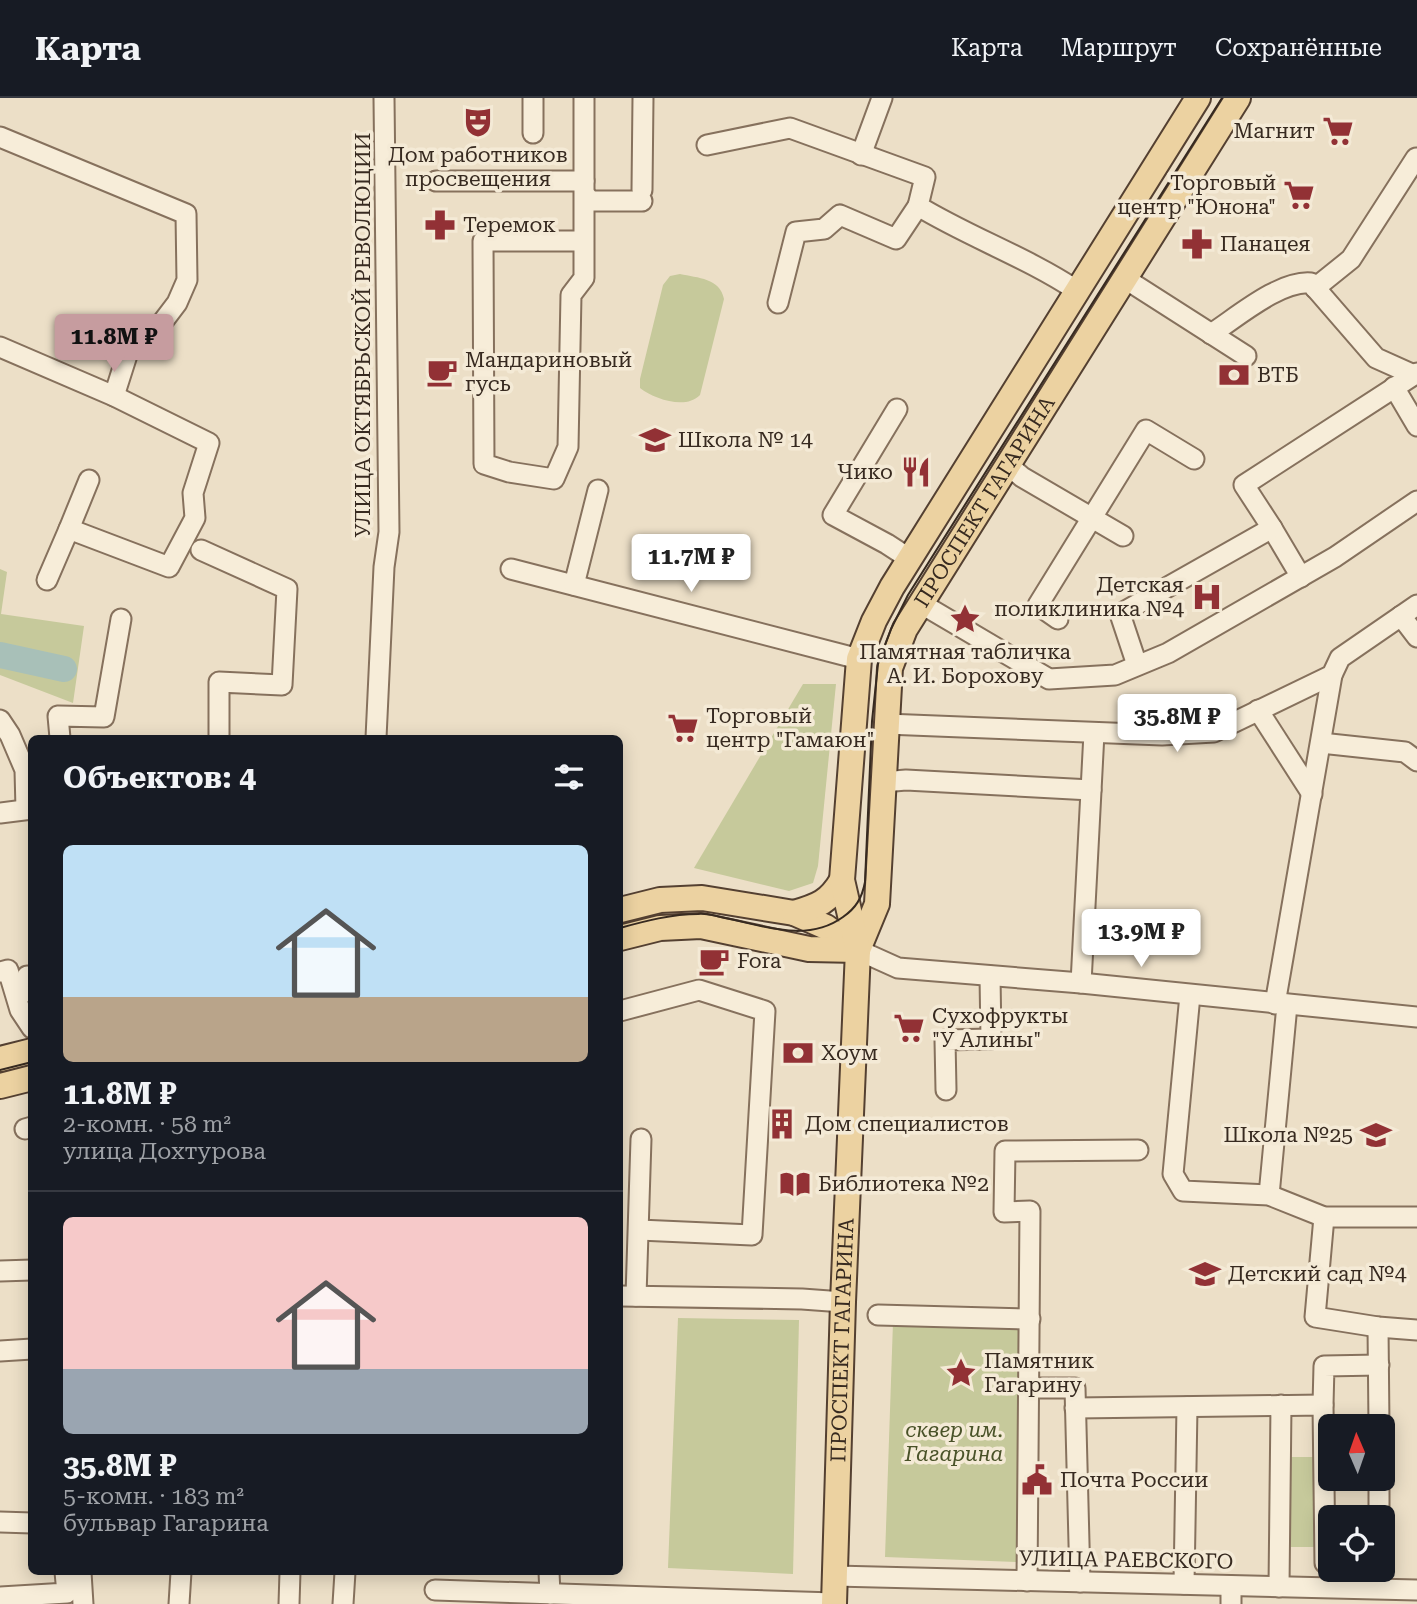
<!DOCTYPE html>
<html lang="ru">
<head>
<meta charset="utf-8">
<style>
  :root { --surface:#171b24; --page:#242831; --text:#f1f3f6; --muted:#9ea1a6; --line:#363941; --accent:#c69c9f }
  body { margin:0; font-family:"Roboto Serif",serif; background:var(--page); color:var(--text); height:100vh; display:flex; flex-direction:column; font-size:26px; white-space:nowrap }
  * { box-sizing:border-box; margin:0 }
  p { font-size:23px; color:var(--muted) }
  .icon { flex:none; width:38px; height:38px; fill:none; stroke:currentColor; stroke-width:2; stroke-linecap:round; stroke-linejoin:round }
  .map { position:relative; flex:1; overflow:hidden }
  .sheet { position:absolute; left:28px; top:637px; width:595px; height:840px; display:flex; flex-direction:column; background:var(--surface); border-radius:10px; box-shadow:0 4px 18px #0003 }
  .sheet>* { flex:none }
  .needle { width:46px; rotate:358deg }
  .fabs { position:absolute; left:1318px; top:1316px; display:grid; gap:14px }
  .fabs a { display:grid; place-items:center; width:77px; height:77px; border-radius:10px; background:var(--surface); box-shadow:0 4px 18px #0003; font-size:35px }
  .price { position:absolute; translate:-50% -60px; padding:0 16px; border-radius:7px; background:#fff; color:#222; font-size:23px; line-height:46px; filter:drop-shadow(0 2px 4px #0008) }
  .price::after { content:''; position:absolute; left:50%; top:42px; width:21px; height:16px; margin-left:-10px; background:inherit; clip-path:polygon(0 0,100% 0,50% 100%) }
  .price.selected { background:var(--accent); color:#111 }
  ul { padding:0; list-style:none }
  li { display:grid; align-content:center; gap:14px; height:371px; padding:0 35px }
  li+li { border-top:2px solid var(--line) }
  li span { display:grid; place-items:center; height:217px; border-radius:10px; color:#555 }
  li>.icon { margin-inline-start:auto }
  span .icon { width:126px; height:126px; fill:#fffc; stroke-width:1 }
  li b { font-size:30px }
  h2 { display:flex; justify-content:space-between; align-items:center; height:84px; padding:0 35px; font-size:30px }
  header { display:flex; align-items:center; gap:42px; box-sizing:border-box; height:98px; padding:0 35px; background:var(--surface); border-bottom:2px solid var(--line) }
  header strong { font-size:33px }
  nav { display:flex; gap:38px; margin-inline-start:auto; font-size:24px }
  .map>svg:first-child { display:block }
  .green { fill:#c6c99b }
  .lines { fill:none; stroke-linecap:round; stroke-linejoin:round }
  .river { stroke:#a8c0b8; stroke-width:26 }
  .minor-casing { stroke:#86715d; stroke-width:23 }
  .major-casing { stroke:#544031; stroke-width:28 }
  .minor { stroke:#f7edd9; stroke-width:19 }
  .major { stroke:#ecd2a1; stroke-width:24 }
  .tram { stroke:#372a20; stroke-width:2 }
  .labels { text-anchor:middle; stroke-width:7; stroke-linejoin:round; paint-order:stroke }
  .poi-label { font-size:21px; fill:#372a20; stroke:#f4ead6; text-anchor:start }
  .street-label { font-size:21px; fill:#372a20; stroke:#f4ead6 }
  .park-label { font-size:21px; font-style:italic; fill:#495228; stroke:#f4ead6 }
</style>
</head>
<body>
<header>
<strong>Карта</strong>
<nav><a>Карта</a><a>Маршрут</a><a>Сохранённые</a></nav>
</header>
<div class="map">
<svg width="1417" height="1506" viewBox="0 0 1417 1506">
  <rect width="100%" height="100%" fill="#ecdfc7"/>
  <g class="green">
    <path d="M680,176C698,180 720,180 724,201L700,297C686,312 654,301 640,290V281L663,187L670,178Z"/>
    <polygon points="0,471 7,474 1,516 84,528 73,605 0,577"/>
    <polygon points="803,586 836,586 818,768 813,785 789,793 694,770"/>
    <polygon points="678,1220 799,1222 793,1476 668,1470"/>
    <polygon points="893,1224 1024,1228 1016,1464 885,1459"/>
    <rect x="1289" y="1359" width="25" height="90"/>
  </g>
  <g class="lines">
    <polyline class="river" points="0,557 64,571"/>
    <g class="minor-casing">
      <g id="minor">
        <polyline points="533,0 533,35"/>
        <polyline points="584,0 584,180 571,197 568,349 554,381 509,374 484,366 483,143 584,143"/>
        <polyline points="0,39 186,116 187,182 177,205 155,234 128,254 114,298"/>
        <path d="M707,47L790,30L925,79L918,108C969,139 1026,159 1076,192"/>
        <polyline points="861,57 882,0"/>
        <polyline points="436,83 584,83"/>
        <polyline points="642,92 643,0"/>
        <polyline points="585,97 591,103 642,103"/>
        <polyline points="1124,180 1246,258"/>
        <polyline points="1315,190 1351,161 1416,60"/>
        <polyline points="778,205 796,134 824,131 840,117 896,141 918,108"/>
        <path d="M1211,236C1236,220 1280,182 1311,185L1376,260L1414,277"/>
        <polyline points="0,249 114,298 209,345 193,395 195,420 169,469 69,431 89,382"/>
        <polyline points="1394,289 1417,328"/>
        <polyline points="897,311 833,417 887,446 910,461"/>
        <polyline points="1007,366 1022,379 1123,438"/>
        <polyline points="1272,430 1301,479"/>
        <polyline points="201,452 287,491 282,587 219,584 219,640"/>
        <polyline points="511,471 859,561"/>
        <polyline points="47,482 69,431"/>
        <polyline points="574,487 598,392"/>
        <polyline points="920,505 1049,581 1115,577 1168,555 1335,459 1417,403"/>
        <polyline points="1401,518 1417,539"/>
        <polyline points="1058,521 1038,507 1146,332 1194,361"/>
        <polyline points="1137,567 1120,516 1272,430 1244,387 1417,275"/>
        <polyline points="1258,612 1312,696"/>
        <polyline points="0,622 10,637 25,672 26,711"/>
        <polyline points="886,626 1162,637 1214,634 1332,577 1340,560 1417,507"/>
        <polyline points="60,640 58,618 104,619 121,521"/>
        <polyline points="376,640 384,469 389,434 384,0"/>
        <polyline points="1321,645 1405,654 1417,663"/>
        <polyline points="883,684 906,682 1091,692"/>
        <polyline points="0,715 32,711"/>
        <polyline points="858,852 898,870 1081,885 1417,919"/>
        <polyline points="0,874 8,872 20,912 32,930"/>
        <polyline points="27,878 32,895"/>
        <polyline points="1081,885 1094,635"/>
        <polyline points="1190,897 1173,1076 1183,1093 1269,1097 1324,1119 1417,1119"/>
        <polyline points="1275,906 1332,577"/>
        <polyline points="620,913 699,892 765,913 752,1137 639,1132"/>
        <polyline points="946,992 945,942 991,941 990,878"/>
        <polyline points="25,1031 32,1029"/>
        <polyline points="1269,1097 1287,907"/>
        <polyline points="1324,1119 1315,1219 1378,1229 1417,1232"/>
        <polyline points="0,1173 32,1172"/>
        <polyline points="620,1198 802,1201 843,1204"/>
        <polyline points="636,1198 641,1041"/>
        <polyline points="878,1217 1030,1221"/>
        <polyline points="1378,1229 1379,1328"/>
        <polyline points="0,1253 32,1251"/>
        <polyline points="1028,1290 1075,1290 1080,1484"/>
        <polyline points="1323,1307 1324,1268 1379,1267"/>
        <polyline points="1075,1310 1323,1307 1325,1465 1330,1465"/>
        <polyline points="1379,1381 1379,1419"/>
        <polyline points="0,1424 32,1425"/>
        <polyline points="81,1474 83,1506"/>
        <polyline points="549,1474 550,1496"/>
        <polyline points="835,1478 1417,1492"/>
        <polyline points="1027,1483 1030,1113 1004,1114 1005,1053 1138,1052"/>
        <polyline points="1184,1486 1187,1309"/>
        <polyline points="1279,1489 1281,1307"/>
        <polyline points="435,1492 834,1505"/>
        <polyline points="0,1499 67,1495 65,1474"/>
        <polyline points="179,1506 181,1474"/>
        <polyline points="289,1506 290,1474"/>
        <polyline points="343,1506 345,1474"/>
        <polyline points="1231,1506 1231,1488"/>
      </g>
    </g>
    <g class="major-casing">
      <g id="major">
        <polyline points="620,812 660,802 702,800 794,815 826,829 858,852"/>
        <path d="M794,815C818,808 829,804 842,782"/>
        <polyline points="620,840 660,830 701,828 809,851 858,852"/>
        <path id="s1" d="M858,852L877,806L890,570L905,531L1238,0"/>
        <polyline points="0,961 32,953"/>
        <polyline points="0,988 32,980"/>
        <path id="s2" d="M834,1506L843,1204L858,852L842,782L859,561L874,523L892,489L1198,0"/>
      </g>
    </g>
    <use href="#minor" class="minor"/>
    <use href="#major" class="major"/>
    <g class="tram">
      <path d="M620,830C645,823 672,816 698,816C707,815 716,818 725,820C765,828 807,845 843,819C856,810 862,800 865,784L872,623L878,566L891,531L908,497L1222,0"/>
      <polyline points="0,972 32,964"/>
    </g>
  </g>
  <defs>
    <g id="theatre-bare" transform="scale(2.415)"><path d="M-5-5.5Q0-4 5-5.5V0Q5 5 0 6Q-5 5-5 0ZM-3.3-2.5H-1v1.5H-3.3ZM1-2.5H3.3v1.5H1ZM-2.8 1Q0 5.5 2.8 1Z" fill="#923135" stroke="#f4ead6" stroke-width="2.5" paint-order="stroke"/></g>
    <g id="supermarket-bare" transform="scale(2.415)"><path d="M-6-5.5h2.5l.6 2H6L4.5 2H-2.5L-4.4-4H-6ZM-1.5 3.2a1.3 1.3 0 1 0 .1 0ZM3 3.2a1.3 1.3 0 1 0 .1 0Z" fill="#923135" stroke="#f4ead6" stroke-width="2.5" paint-order="stroke"/></g>
    <g id="pharmacy-bare" transform="scale(2.415)"><path d="M-2-6h4v4h4v4h-4v4h-4v-4h-4v-4h4Z" fill="#923135" stroke="#f4ead6" stroke-width="2.5" paint-order="stroke"/></g>
    <g id="cafe-bare" transform="scale(2.415)"><path d="M-5.5-4.5H6V0H3Q3 3.5 0 3.5H-2.5Q-5.5 3.5-5.5 0ZM3-3.2v2h1.7v-2ZM-6 4.5H4V6H-6Z" fill="#923135" stroke="#f4ead6" stroke-width="2.5" paint-order="stroke"/></g>
    <g id="bank-bare" transform="scale(2.415)"><path d="M-6-4H6V4H-6ZM0-2.3a2.3 2.3 0 1 0 0 4.6a2.3 2.3 0 1 0 0-4.6Z" fill="#923135" stroke="#f4ead6" stroke-width="2.5" paint-order="stroke"/></g>
    <g id="school-bare" transform="scale(2.415)"><path d="M0-5L7-2L0 1L-7-2ZM-4 1L0 2.5L4 1V4Q0 6-4 4Z" fill="#923135" stroke="#f4ead6" stroke-width="2.5" paint-order="stroke"/></g>
    <g id="restaurant-bare" transform="scale(2.415)"><path d="M-5-6h1v4h1v-4h1v4h1v-4h1v5L-1.5 .5V6h-2V.5L-5-1ZM5-6V6H3V1.5H1.5Q1.5-4 5-6Z" fill="#923135" stroke="#f4ead6" stroke-width="2.5" paint-order="stroke"/></g>
    <g id="hospital-bare" transform="scale(2.415)"><path d="M-5-5h3v3.5h4V-5h3V5h-3V1.5h-4V5h-3Z" fill="#923135" stroke="#f4ead6" stroke-width="2.5" paint-order="stroke"/></g>
    <g id="sight-bare" transform="scale(2.415)"><path d="M0-6L1.8-2.2L6-1.7L2.9 1.2L3.7 5.4L0 3.3L-3.7 5.4L-2.9 1.2L-6-1.7L-1.8-2.2Z" fill="#923135" stroke="#f4ead6" stroke-width="2.5" paint-order="stroke"/></g>
    <g id="building-bare" transform="scale(2.415)"><path d="M-4-6H4V6H1V3H-1V6H-4ZM-2.5-4.3h1.7v1.8h-1.7ZM.8-4.3h1.7v1.8H.8ZM-2.5-1h1.7V.8h-1.7ZM.8-1h1.7V.8H.8Z" fill="#923135" stroke="#f4ead6" stroke-width="2.5" paint-order="stroke"/></g>
    <g id="library-bare" transform="scale(2.415)"><path d="M-6-4Q-3-5.5-.7-3.5V5Q-3 3-6 4ZM6-4Q3-5.5 .7-3.5V5Q3 3 6 4Z" fill="#923135" stroke="#f4ead6" stroke-width="2.5" paint-order="stroke"/></g>
    <g id="civic-bare" transform="scale(2.415)"><path d="M-.6-6.5H3V-4.5H.6V-3L4-1V1h2V6H-6V1h2V-1L-.6-3ZM-1.2 2.5V6h2.4V2.5Z" fill="#923135" stroke="#f4ead6" stroke-width="2.5" paint-order="stroke"/></g>
  </defs>
  <g fill-rule="evenodd">
    <use href="#theatre-bare" x="478" y="24"/>
    <use href="#supermarket-bare" x="1338" y="33"/>
    <use href="#supermarket-bare" x="1299" y="97"/>
    <use href="#pharmacy-bare" x="440" y="127"/>
    <use href="#pharmacy-bare" x="1197" y="146"/>
    <use href="#cafe-bare" x="442" y="274"/>
    <use href="#bank-bare" x="1234" y="277"/>
    <use href="#school-bare" x="655" y="342"/>
    <use href="#restaurant-bare" x="916" y="374"/>
    <use href="#hospital-bare" x="1207" y="499"/>
    <use href="#sight-bare" x="965" y="521"/>
    <use href="#supermarket-bare" x="683" y="630"/>
    <use href="#cafe-bare" x="714" y="863"/>
    <use href="#supermarket-bare" x="909" y="930"/>
    <use href="#bank-bare" x="798" y="955"/>
    <use href="#building-bare" x="782" y="1026"/>
    <use href="#school-bare" x="1376" y="1037"/>
    <use href="#library-bare" x="795" y="1086"/>
    <use href="#school-bare" x="1205" y="1176"/>
    <use href="#sight-bare" x="961" y="1275"/>
    <use href="#civic-bare" x="1037" y="1382"/>
  </g>
  <g class="labels">
    <g class="poi-label">
      <text x="1315" y="40" text-anchor="end">Магнит</text>
      <text x="478" y="64" text-anchor="middle">Дом работников<tspan x="478" dy="24">просвещения</tspan></text>
      <text x="1276" y="92" text-anchor="end">Торговый<tspan x="1276" dy="24">центр "Юнона"</tspan></text>
      <text x="463" y="134">Теремок</text>
      <text x="1220" y="153">Панацея</text>
      <text x="465" y="269">Мандариновый<tspan x="465" dy="24">гусь</tspan></text>
      <text x="1257" y="284">ВТБ</text>
      <text x="678" y="349">Школа № 14</text>
      <text x="893" y="381" text-anchor="end">Чико</text>
      <text x="1184" y="494" text-anchor="end">Детская<tspan x="1184" dy="24">поликлиника №4</tspan></text>
      <text x="965" y="561" text-anchor="middle">Памятная табличка<tspan x="965" dy="24">А. И. Борохову</tspan></text>
      <text x="706" y="625">Торговый<tspan x="706" dy="24">центр "Гамаюн"</tspan></text>
      <text x="737" y="870">Fora</text>
      <text x="932" y="925">Сухофрукты<tspan x="932" dy="24">"У Алины"</tspan></text>
      <text x="821" y="962">Хоум</text>
      <text x="805" y="1033">Дом специалистов</text>
      <text x="1353" y="1044" text-anchor="end">Школа №25</text>
      <text x="818" y="1093">Библиотека №2</text>
      <text x="1228" y="1183">Детский сад №4</text>
      <text x="984" y="1270">Памятник<tspan x="984" dy="24">Гагарину</tspan></text>
      <text x="1060" y="1389">Почта России</text>
    </g>
    <g class="street-label">
      <text transform="translate(363 237) rotate(-90)" y="7">УЛИЦА ОКТЯБРЬСКОЙ РЕВОЛЮЦИИ</text>
      <text dy="7" stroke="none"><textPath href="#s1" startOffset="478">ПРОСПЕКТ ГАГАРИНА</textPath></text>
      <text dy="7" stroke="none"><textPath href="#s2" startOffset="264">ПРОСПЕКТ ГАГАРИНА</textPath></text>
      <text transform="translate(1126 1462) rotate(1)" y="7">УЛИЦА РАЕВСКОГО</text>
    </g>
    <g class="park-label">
      <text x="954" y="1339">сквер им.<tspan x="954" dy="24">Гагарина</tspan></text>
    </g>
  </g>
</svg>
<div class="fabs">
<a><svg class="needle" viewBox="-14 -14 28 28"><path d="M0-13l5 13h-10z" fill="#e53935"/><path d="M0 13l5-13h-10z" fill="#9ea1a6"/></svg></a>
<a><svg class="icon" aria-label="locate" viewBox="0 0 24 24"><circle cx="12" cy="12" r="6"/><path d="M12 2v4M12 18v4M2 12h4M18 12h4"/></svg></a>
</div>
<b class="price selected" style="left:114px;top:276px">11.8M ₽</b>
<b class="price" style="left:691px;top:496px">11.7M ₽</b>
<b class="price" style="left:1177px;top:656px">35.8M ₽</b>
<b class="price" style="left:1141px;top:871px">13.9M ₽</b>
<section class="sheet">
<h2>Объектов: 4<svg class="icon" aria-label="filters" viewBox="0 0 24 24"><path d="M4 7h16M4 17h16"/><circle cx="9" cy="7" r="2"/><circle cx="15" cy="17" r="2"/></svg></h2>
<ul>
<li><span style="background:linear-gradient(#bfe0f5 70%,#b9a48a 0)"><svg class="icon" aria-label="home" viewBox="0 0 24 24"><path d="M3 11l9-7 9 7M6 9v11h12V9"/></svg></span><div><b>11.8M ₽</b><p>2-комн. · 58 m²</p><p>улица Дохтурова</p></div></li>
<li><span style="background:linear-gradient(#f6c9c9 70%,#9aa5b1 0)"><svg class="icon" aria-label="home" viewBox="0 0 24 24"><path d="M3 11l9-7 9 7M6 9v11h12V9"/></svg></span><div><b>35.8M ₽</b><p>5-комн. · 183 m²</p><p>бульвар Гагарина</p></div></li>
</ul>
</section>
</div>
</body>
</html>
